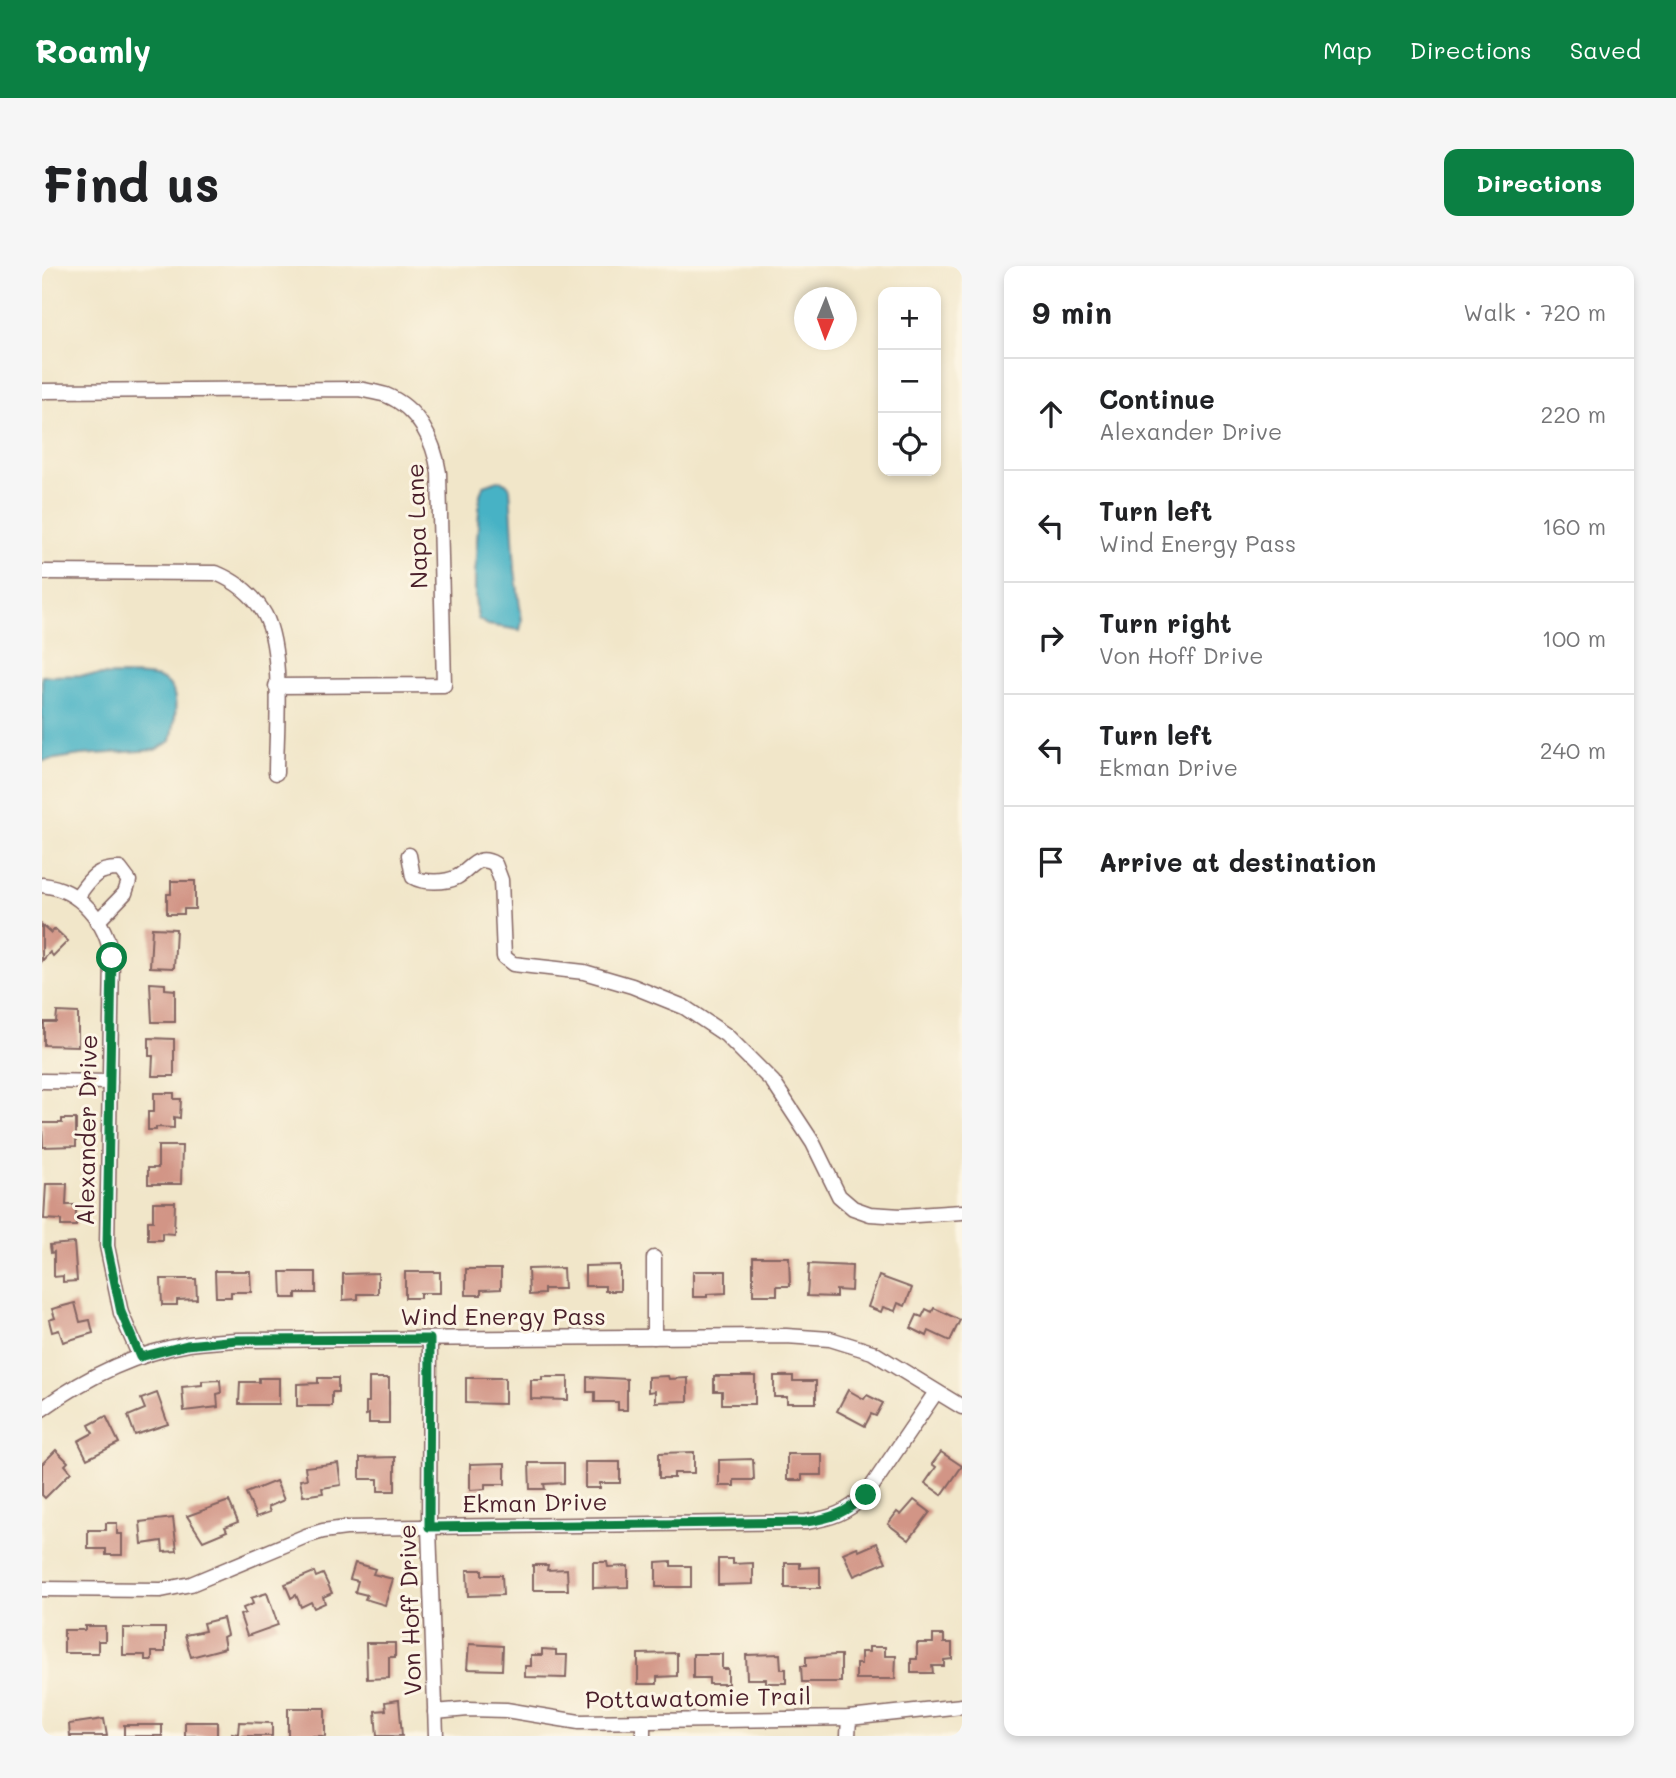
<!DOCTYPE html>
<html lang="en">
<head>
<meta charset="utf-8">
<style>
	:root { --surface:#fff; --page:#f6f6f6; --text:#202124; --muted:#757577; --line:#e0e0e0; --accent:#0b8043 }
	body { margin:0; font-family:Mali,sans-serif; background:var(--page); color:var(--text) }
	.controls { position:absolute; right:21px; top:21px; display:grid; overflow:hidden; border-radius:14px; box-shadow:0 4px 10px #0003 }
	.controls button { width:63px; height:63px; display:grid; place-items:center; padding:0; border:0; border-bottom:2px solid var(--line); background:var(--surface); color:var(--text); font:35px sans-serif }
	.compass { position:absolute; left:752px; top:21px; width:63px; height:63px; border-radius:50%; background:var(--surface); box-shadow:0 4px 10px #0003; rotate:181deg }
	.stop { position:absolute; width:21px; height:21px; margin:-16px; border:5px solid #0b8043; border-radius:50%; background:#fff }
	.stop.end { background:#0b8043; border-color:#fff; box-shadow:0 2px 7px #0008 }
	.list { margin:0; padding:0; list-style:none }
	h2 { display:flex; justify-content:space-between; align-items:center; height:91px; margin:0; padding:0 28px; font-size:30px }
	h2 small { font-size:23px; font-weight:400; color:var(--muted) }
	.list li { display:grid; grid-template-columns:46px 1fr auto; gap:21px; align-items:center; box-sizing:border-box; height:112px; padding:0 28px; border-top:2px solid var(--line) }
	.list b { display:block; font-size:26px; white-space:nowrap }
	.list p { margin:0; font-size:23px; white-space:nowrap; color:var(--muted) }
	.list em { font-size:23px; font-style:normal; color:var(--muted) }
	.icon { flex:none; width:38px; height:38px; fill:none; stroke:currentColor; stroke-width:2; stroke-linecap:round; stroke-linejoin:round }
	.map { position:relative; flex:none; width:920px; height:1470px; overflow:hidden; border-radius:14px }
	header { display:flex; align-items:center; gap:42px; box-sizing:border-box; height:98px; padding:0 35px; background:var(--accent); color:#fff }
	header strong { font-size:33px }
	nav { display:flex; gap:38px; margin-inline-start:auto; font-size:24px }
	.intro { display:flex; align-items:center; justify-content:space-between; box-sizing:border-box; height:168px; padding:0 42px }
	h1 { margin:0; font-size:49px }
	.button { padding:18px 32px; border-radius:14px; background:var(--accent); color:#fff; font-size:24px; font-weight:700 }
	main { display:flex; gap:42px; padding:0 42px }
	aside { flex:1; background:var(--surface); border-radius:14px; box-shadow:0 4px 10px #0003 }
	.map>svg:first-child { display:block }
</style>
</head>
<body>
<header>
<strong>Roamly</strong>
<nav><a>Map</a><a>Directions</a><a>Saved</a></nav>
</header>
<div class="intro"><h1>Find us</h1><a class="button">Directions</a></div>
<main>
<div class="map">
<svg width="920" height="1470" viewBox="0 0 920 1470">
	<rect width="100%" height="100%" fill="#fcf5e5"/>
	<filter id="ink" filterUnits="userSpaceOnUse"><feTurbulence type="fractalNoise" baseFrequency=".0143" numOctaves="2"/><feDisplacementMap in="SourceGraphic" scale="14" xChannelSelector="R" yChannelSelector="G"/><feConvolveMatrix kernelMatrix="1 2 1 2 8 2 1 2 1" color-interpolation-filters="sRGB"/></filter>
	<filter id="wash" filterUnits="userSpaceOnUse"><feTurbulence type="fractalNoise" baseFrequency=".00686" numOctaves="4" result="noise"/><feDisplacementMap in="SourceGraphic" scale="28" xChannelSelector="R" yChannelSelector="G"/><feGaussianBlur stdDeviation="1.57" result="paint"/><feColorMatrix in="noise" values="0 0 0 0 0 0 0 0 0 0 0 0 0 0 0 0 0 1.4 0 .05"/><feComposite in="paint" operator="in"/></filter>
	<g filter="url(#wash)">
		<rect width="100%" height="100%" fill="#f1e6c9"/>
		<!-- water -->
		<g fill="#47b2c5" stroke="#486878" stroke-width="2">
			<polygon points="456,214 464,217 468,222 473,304 480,355 478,364 446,359 436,353 433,332 433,306 438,228 442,219"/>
			<path d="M59,409C118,411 145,400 129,475L113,484L39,489L0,495V410Z"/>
		</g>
		<g id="blocks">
			<!-- building -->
			<g fill="#d29586">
				<polygon points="129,615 153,615 153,643 142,643 142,648 125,648 125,628 129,628"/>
				<polygon points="0,659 9,667 13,663 26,675 11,690 8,686 0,695"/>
				<polygon points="110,662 134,663 132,702 108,701"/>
				<polygon points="108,717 123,718 123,723 133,724 133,756 110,756"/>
				<polygon points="15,746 36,747 36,780 2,779 2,756 14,756"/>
				<polygon points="107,772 132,773 132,810 110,810 111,790 107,790"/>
				<polygon points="112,827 132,827 132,833 139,833 138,852 132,851 132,862 114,861 114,864 106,864 106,846 112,846"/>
				<polygon points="20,853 34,853 34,880 1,881 0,857 20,857"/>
				<polygon points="116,880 140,880 139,918 106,918 106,902 116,902"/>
				<polygon points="4,918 25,918 24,939 34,939 34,960 19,960 19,954 2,953"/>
				<polygon points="111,936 133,936 132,968 120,967 120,974 106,974 106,955 111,955"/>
				<polygon points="32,977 35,1015 21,1016 21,1010 12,1011 12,986 9,987 8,979"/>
				<polygon points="711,991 747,991 748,1020 735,1020 735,1029 711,1029"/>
				<polygon points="767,998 810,1000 809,1025 794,1024 794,1031 765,1030"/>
				<polygon points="578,999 578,1025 563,1025 563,1020 543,1020 543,1000"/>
				<polygon points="521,1002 522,1023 502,1023 502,1028 487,1029 486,1003"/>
				<polygon points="424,1003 459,1003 459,1023 439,1024 439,1029 424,1029"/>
				<polygon points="173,1005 208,1005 209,1026 189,1026 189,1031 174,1031"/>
				<polygon points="651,1005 684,1005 684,1027 665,1028 665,1031 651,1031"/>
				<polygon points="239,1006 274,1006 274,1027 254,1027 254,1032 240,1032"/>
				<polygon points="363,1006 398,1006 398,1027 378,1027 378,1032 363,1032"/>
				<polygon points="336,1007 336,1028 316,1028 316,1033 301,1034 301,1008"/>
				<polygon points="837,1010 870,1022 863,1040 856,1037 853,1045 841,1041 839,1046 826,1041"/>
				<polygon points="119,1013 154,1013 155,1033 135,1034 135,1039 120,1039"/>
				<polygon points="33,1037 38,1056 48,1054 51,1067 21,1076 17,1064 10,1066 7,1054 13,1052 10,1043"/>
				<polygon points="892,1042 918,1054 908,1075 887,1065 885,1070 869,1062 875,1049 880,1051 884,1043 890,1046"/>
				<polygon points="626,1110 627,1113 646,1112 646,1135 613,1136 613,1125 606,1126 606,1111"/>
				<polygon points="672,1110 713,1110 713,1138 680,1138 680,1125 672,1125"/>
				<polygon points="732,1110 751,1110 751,1115 774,1115 774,1137 745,1137 745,1131 732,1131"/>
				<polygon points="500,1111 526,1111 526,1134 489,1133 489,1114 500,1114"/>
				<polygon points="545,1111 585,1113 585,1144 576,1144 576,1136 553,1136 553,1126 545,1126"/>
				<polygon points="217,1112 237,1112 237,1138 197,1138 198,1116 217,1116"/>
				<polygon points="276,1112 296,1112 296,1126 290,1126 290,1140 255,1140 255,1118 276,1117"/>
				<polygon points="327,1112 347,1112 347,1157 327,1157 327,1148 324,1149 324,1136 327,1136"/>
				<polygon points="424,1112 463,1112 463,1138 424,1137"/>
				<polygon points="178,1114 179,1127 175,1128 176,1141 142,1145 140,1121 160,1119 160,1115"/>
				<polygon points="806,1124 822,1133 825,1129 841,1137 834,1150 829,1148 823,1160 795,1145"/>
				<polygon points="115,1127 126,1158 93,1169 86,1150 103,1143 99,1133"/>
				<polygon points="64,1150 77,1177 45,1193 36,1175 51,1167 47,1159"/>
				<polygon points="14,1184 26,1196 23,1199 29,1206 3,1232 0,1229 0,1198"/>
				<polygon points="652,1186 652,1207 632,1207 632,1212 617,1212 617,1187"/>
				<polygon points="899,1186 920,1200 900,1229 883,1217 894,1201 890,1198"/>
				<polygon points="745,1188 780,1188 780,1209 760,1209 760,1214 745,1214"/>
				<polygon points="353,1191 353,1225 336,1225 336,1213 318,1213 318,1192"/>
				<polygon points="711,1193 712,1214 692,1214 692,1220 677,1220 677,1194"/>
				<polygon points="543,1196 578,1196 578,1217 558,1217 558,1222 543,1222"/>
				<polygon points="296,1197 299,1219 280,1222 281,1227 261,1230 258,1214 265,1213 263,1201"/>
				<polygon points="463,1197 463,1218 443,1218 443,1223 428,1224 428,1198"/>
				<polygon points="487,1197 522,1197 522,1217 502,1218 503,1223 488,1223"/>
				<polygon points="234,1215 242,1234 226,1241 228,1246 214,1251 204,1227"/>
				<polygon points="872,1234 888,1246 867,1274 846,1258 855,1246 859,1249"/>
				<polygon points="187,1235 196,1256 183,1261 185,1265 161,1275 145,1250"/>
				<polygon points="131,1252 135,1285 121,1286 120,1275 100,1278 98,1256"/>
				<polygon points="64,1257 75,1257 75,1268 80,1268 80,1289 64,1289 64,1283 46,1283 46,1264 64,1264"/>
				<polygon points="835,1277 844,1296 812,1310 801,1287 815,1281 817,1285"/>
				<polygon points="676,1293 691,1293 691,1298 711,1297 711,1318 676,1319"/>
				<polygon points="629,1295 629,1300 649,1300 649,1321 614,1321 614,1296"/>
				<polygon points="551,1296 565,1296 566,1301 586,1300 586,1321 551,1322"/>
				<polygon points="313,1297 333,1303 331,1308 351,1313 343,1339 323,1333 325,1329 313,1326 316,1315 308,1313"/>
				<polygon points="743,1297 758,1297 758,1302 778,1301 778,1322 743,1322"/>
				<polygon points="491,1299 506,1299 505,1304 525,1303 526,1324 491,1324"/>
				<polygon points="425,1304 440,1304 440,1309 460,1309 461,1329 426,1330"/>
				<polygon points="272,1306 274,1311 281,1308 290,1327 281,1331 283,1337 272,1342 269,1336 259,1341 254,1329 249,1332 243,1318"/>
				<polygon points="225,1327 236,1359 205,1370 198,1349 203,1347 201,1342 211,1338 209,1332"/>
				<polygon points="181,1352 185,1369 181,1371 183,1382 149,1391 143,1369 163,1365 161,1357"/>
				<polygon points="43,1360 63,1360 63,1375 56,1375 56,1387 22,1387 22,1364 43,1364"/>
				<polygon points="81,1362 123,1362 123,1386 110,1386 110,1394 103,1394 103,1389 81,1389"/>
				<polygon points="891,1369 902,1369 902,1377 910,1377 910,1393 902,1394 902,1400 890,1400 891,1407 869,1407 869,1393 875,1393 875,1377 891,1377"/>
				<polygon points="324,1377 353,1377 353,1391 347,1391 347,1412 325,1413"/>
				<polygon points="427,1378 461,1380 460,1404 425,1403"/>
				<polygon points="827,1381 843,1381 843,1390 854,1390 853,1413 814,1413 814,1398 819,1398 819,1386 827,1386"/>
				<polygon points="500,1383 514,1384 514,1389 525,1389 524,1412 483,1411 483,1400 489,1400 489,1389 500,1389"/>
				<polygon points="635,1387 635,1410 615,1411 615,1418 596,1418 596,1388"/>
				<polygon points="651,1388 680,1388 680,1403 686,1403 686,1418 667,1418 667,1412 651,1412"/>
				<polygon points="738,1388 739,1403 744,1403 744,1417 724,1417 724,1413 705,1413 704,1389"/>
				<polygon points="794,1389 799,1389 799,1416 760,1416 759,1400 764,1400 764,1391"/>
				<polygon points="357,1434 360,1470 335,1470 333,1445 344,1444 343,1436"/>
				<rect x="246" y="1442" width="37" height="28"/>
				<polygon points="62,1453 65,1470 28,1470 27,1458"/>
				<rect x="143" y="1456" width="32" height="14"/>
				<polygon points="197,1456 230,1457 230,1470 190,1470 190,1467 196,1468"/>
				<rect x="82" y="1459" width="38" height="11"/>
			</g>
		</g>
	</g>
	<g filter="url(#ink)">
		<use href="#blocks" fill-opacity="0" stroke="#846562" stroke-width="2"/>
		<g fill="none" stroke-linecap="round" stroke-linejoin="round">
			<!-- minor casing -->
			<g stroke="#846562" stroke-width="17">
				<g id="minor">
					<path d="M0,125L317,123C325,125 335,126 344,129C376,142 392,174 397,207L402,419L234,420"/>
					<path d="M0,306L174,307C193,315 209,327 220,344C243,377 234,466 234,507"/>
					<path d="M367,589L371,611C381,617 404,617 415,611C430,603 434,587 453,598L459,614L462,691L471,698L542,706L590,720L642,741L684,769L731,816L771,877L797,930L811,942L828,948L859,950L920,946"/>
					<path d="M0,619C39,623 64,656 70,692L65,980L79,1047L98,1091"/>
					<path d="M35,631C48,613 54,602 78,603L87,615L83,627L55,656"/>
					<polyline points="0,815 68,816"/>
					<polyline points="612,992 612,1071"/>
					<polyline points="388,1073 387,1261 394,1470"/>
					<path d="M0,1143C43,1112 94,1087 147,1078C163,1076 179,1075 195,1074L744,1070L788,1073L830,1086L920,1141"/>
					<path d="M0,1323L119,1324L149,1318L264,1270L281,1265L304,1262L764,1256C790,1252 804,1247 824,1229L894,1126"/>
					<polyline points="393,1446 426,1443 464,1444 537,1456 807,1452 920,1440"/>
					<polyline points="601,1470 601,1455"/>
					<polyline points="806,1470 807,1452"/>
				</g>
			</g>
			<!-- minor -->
			<use href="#minor" stroke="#fff" stroke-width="14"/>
		</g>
	</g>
	<g fill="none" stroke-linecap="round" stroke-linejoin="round" filter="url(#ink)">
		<!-- route -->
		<path stroke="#0b8043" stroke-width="9" d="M70,692L65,980L79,1046L98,1091L145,1079L195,1074L388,1073L387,1261L764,1256C790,1252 804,1247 824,1229"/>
	</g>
	<g text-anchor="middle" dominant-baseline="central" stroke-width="6" stroke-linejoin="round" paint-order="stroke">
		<!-- street labels -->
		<g font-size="24" fill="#4a1f2b" stroke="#fcf5e5">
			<text transform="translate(374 260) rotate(-92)">Napa Lane</text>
			<text transform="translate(44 864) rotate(-89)">Alexander Drive</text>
			<text x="461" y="1049">Wind Energy Pass</text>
			<text transform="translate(493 1236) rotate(-1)">Ekman Drive</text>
			<text transform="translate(367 1344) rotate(-92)">Von Hoff Drive</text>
			<text transform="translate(656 1431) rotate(-1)">Pottawatomie Trail</text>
		</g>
	</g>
</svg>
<div class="controls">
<button>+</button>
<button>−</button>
<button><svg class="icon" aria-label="locate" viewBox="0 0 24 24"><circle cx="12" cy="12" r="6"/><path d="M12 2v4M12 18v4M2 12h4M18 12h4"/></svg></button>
</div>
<svg class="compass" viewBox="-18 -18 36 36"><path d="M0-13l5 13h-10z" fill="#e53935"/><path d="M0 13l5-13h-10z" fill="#757577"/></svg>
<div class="stop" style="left:70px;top:692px"></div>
<div class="stop end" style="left:824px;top:1229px"></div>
</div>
<aside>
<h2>9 min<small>Walk · 720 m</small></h2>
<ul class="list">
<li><svg class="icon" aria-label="ahead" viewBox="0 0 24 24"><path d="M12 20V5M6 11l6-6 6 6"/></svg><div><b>Continue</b><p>Alexander Drive</p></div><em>220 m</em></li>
<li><svg class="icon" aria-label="left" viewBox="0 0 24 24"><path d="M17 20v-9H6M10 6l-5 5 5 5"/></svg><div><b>Turn left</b><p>Wind Energy Pass</p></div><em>160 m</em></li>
<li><svg class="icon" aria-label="right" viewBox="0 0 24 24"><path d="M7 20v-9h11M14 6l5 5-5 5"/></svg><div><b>Turn right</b><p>Von Hoff Drive</p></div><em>100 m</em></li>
<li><svg class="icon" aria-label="left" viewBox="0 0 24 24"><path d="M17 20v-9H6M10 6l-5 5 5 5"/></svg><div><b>Turn left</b><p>Ekman Drive</p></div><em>240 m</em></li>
<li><svg class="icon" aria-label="arrive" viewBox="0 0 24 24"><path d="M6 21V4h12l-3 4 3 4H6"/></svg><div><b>Arrive at destination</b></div></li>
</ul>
</aside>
</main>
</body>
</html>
